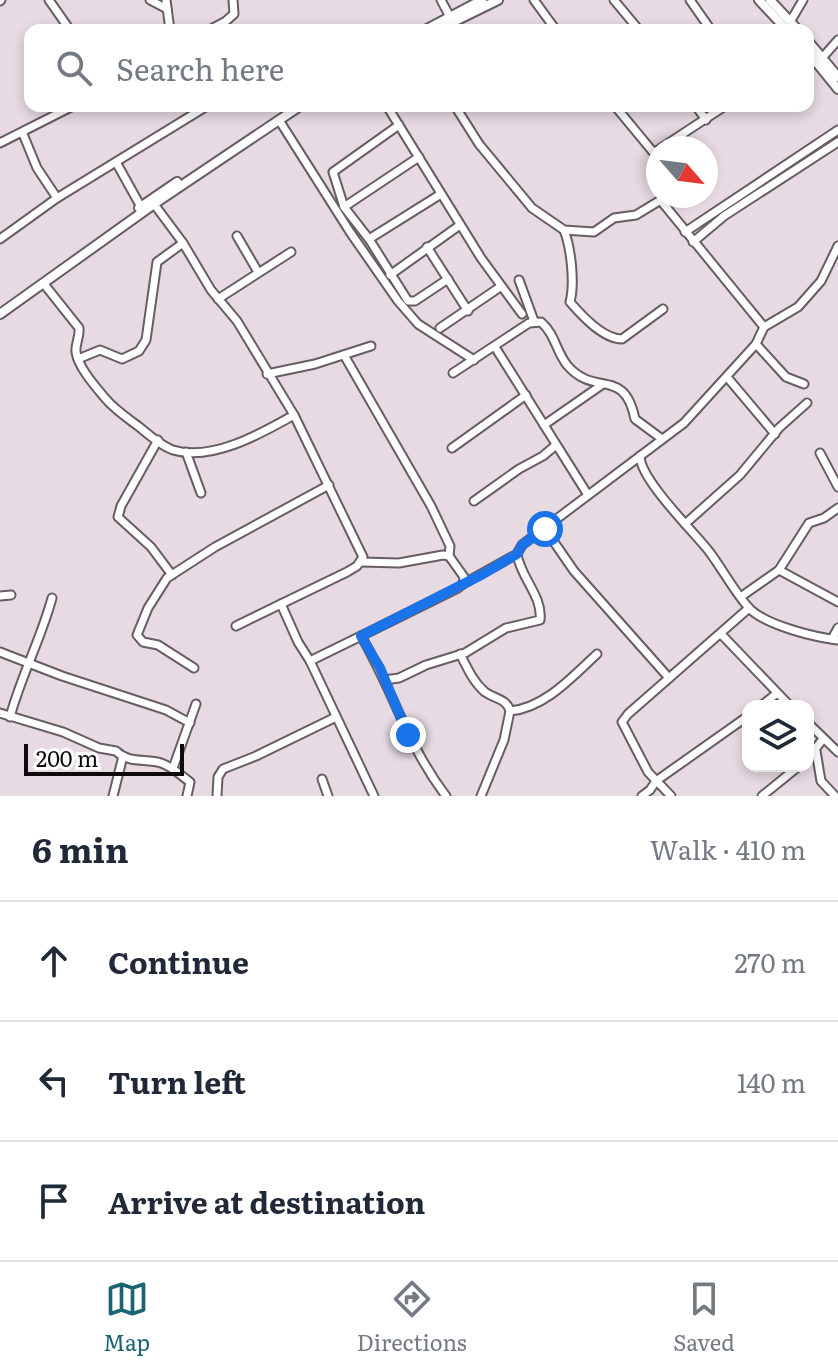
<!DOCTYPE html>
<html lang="en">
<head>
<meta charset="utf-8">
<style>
	:root { --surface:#fff; --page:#f2f2f3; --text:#1f2937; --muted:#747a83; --line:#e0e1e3; --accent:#1a6371 }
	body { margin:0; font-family:Literata,serif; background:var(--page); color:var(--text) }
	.controls { position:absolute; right:24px; bottom:24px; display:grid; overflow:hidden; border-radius:16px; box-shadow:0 4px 12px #0003 }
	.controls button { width:72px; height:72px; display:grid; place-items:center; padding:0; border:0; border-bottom:2px solid var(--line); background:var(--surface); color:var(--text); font:40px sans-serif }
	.compass { position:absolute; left:646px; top:136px; width:72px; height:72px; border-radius:50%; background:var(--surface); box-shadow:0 4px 12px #0003; rotate:118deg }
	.scale { position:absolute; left:24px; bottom:20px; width:160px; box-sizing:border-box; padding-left:8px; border:4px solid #0f0b0d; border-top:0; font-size:22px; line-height:28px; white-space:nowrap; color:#0f0b0d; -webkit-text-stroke:6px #fff; paint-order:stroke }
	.stop { position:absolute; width:24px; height:24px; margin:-18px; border:6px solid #1a73e8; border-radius:50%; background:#fff }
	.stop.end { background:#1a73e8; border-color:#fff; box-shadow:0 2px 8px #0008 }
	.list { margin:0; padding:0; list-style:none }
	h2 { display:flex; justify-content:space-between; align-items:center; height:104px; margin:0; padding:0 32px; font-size:34px }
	h2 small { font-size:26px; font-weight:400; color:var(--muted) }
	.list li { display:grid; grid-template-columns:52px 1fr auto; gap:24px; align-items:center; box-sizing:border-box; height:120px; padding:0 32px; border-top:2px solid var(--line) }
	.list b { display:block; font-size:30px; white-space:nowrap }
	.list em { font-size:26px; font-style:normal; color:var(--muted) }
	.icon { flex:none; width:44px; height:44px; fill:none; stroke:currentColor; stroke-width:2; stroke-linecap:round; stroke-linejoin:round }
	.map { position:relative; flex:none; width:838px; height:796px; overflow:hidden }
	.search { position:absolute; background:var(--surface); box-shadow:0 4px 12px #0003; left:24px; right:24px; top:24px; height:88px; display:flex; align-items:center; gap:20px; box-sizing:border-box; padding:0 28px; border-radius:16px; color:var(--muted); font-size:30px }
	.sheet { height:464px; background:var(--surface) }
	nav { display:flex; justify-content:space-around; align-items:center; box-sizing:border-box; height:112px; border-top:2px solid var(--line); background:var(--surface); font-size:22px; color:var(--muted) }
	nav a { display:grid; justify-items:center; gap:4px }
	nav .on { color:var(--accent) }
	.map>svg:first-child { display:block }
</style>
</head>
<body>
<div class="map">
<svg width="838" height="796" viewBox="0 0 838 796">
	<rect width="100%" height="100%" fill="#e7dae2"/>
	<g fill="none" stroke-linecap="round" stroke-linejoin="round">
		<!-- minor casing -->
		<g stroke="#675d63" stroke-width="11">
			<g id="minor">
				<polyline points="49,0 70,30"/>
				<polyline points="150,0 167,9"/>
				<polyline points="166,0 170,30"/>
				<polyline points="441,0 450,17"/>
				<polyline points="534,0 556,30"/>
				<polyline points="614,0 639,30"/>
				<polyline points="690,0 711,30"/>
				<polyline points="0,1 1,0"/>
				<polyline points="790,22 803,0"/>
				<polyline points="209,30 226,21 234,14 233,0"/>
				<polyline points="822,58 838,40"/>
				<polyline points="387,106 481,258 522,314"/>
				<polyline points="455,106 479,144 532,208 564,230 594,232 614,218 636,215 659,201 662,202 764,327 756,344 684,423 522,545 517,554 463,584"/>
				<polyline points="615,106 653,152 658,150"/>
				<polyline points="696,106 706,120"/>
				<polyline points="279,120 350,232 398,301 418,324 474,360"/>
				<polyline points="399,125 333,172 344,207 369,239 441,194"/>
				<polyline points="23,134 37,168 57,198"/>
				<polyline points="0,143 73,106"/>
				<polyline points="661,148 725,106"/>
				<polyline points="116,162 141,207"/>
				<path d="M154,204L183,243L211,290L237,321L294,415L363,557L357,566L347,572L281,604L298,642L310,661L361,636C393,690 407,745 446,796"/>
				<polyline points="344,207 419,157"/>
				<path d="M564,230C571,248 575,283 570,302C582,316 603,339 622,339L663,309"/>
				<polyline points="685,232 838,130"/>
				<polyline points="237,236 258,272"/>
				<polyline points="0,239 57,198 207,106"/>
				<polyline points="369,239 408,301 415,301 448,279"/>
				<polyline points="693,242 724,216 838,142"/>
				<polyline points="427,247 468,311"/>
				<polyline points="390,275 460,225"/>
				<polyline points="519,280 534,321"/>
				<path d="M44,284L79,328C80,337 75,344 76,352C78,367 95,386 105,398C114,409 126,417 138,426C148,434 161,446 173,450C212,462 262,433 294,415"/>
				<polyline points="218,299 291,252"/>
				<polyline points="764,327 798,307 821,281 838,246"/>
				<polyline points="440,328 500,287"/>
				<polyline points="756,344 786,377 804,384"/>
				<polyline points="495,347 588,495"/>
				<polyline points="344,355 431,506 450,546 449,556 464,577 463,584 458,588 361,636"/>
				<polyline points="78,359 100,350 122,359 139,351 146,340 157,262 183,243"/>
				<path d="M453,373L529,323L541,322C555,334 556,351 567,365C595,398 624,366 635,419L662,439"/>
				<polyline points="267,374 315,364 371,346"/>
				<polyline points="727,377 775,434"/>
				<polyline points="544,425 603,384"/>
				<polyline points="158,440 121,506 118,517 151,547 172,575"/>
				<polyline points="452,448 526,395"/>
				<polyline points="186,452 201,493"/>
				<polyline points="820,453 838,487"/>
				<path d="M640,456C640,479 692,530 708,550C720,565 738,598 751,610C769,626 814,637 838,640"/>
				<polyline points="474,501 519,469 543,456 556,445"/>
				<polyline points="685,524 740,475 779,428 807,403"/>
				<polyline points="545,529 574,571 669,678"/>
				<polyline points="361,562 399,563 443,555 449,556"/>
				<polyline points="779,570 838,602"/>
				<polyline points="0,596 11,595"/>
				<polyline points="742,596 779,570 809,523 824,518 838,508"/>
				<polyline points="236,626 281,604"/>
				<polyline points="721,634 790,706"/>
				<polyline points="832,639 838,628"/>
				<polyline points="0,652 62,676 166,710 190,723"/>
				<path d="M460,654C467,667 473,682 485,692C495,699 507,699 510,711L504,740L481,796"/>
				<polyline points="310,661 374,796"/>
				<polyline points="194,668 158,645 143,642 137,635 148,608 167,578 215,547 329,485"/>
				<path d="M384,680L399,678L426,665L465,653L506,628L540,620C543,596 520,577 517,554"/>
				<polyline points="761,706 776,694"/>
				<path d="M510,711C545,708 573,676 597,654"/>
				<path d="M0,713L63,732L99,748L116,751C129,764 146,758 161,763C173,767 180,775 190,782L187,796"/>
				<path d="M10,717C21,676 41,639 52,598"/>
				<polyline points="808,723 838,752"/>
				<polyline points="816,751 821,781 835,796"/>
				<polyline points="808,758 823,739"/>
				<polyline points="173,768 196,704"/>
				<polyline points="322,779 328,796"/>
				<polyline points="113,796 123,756"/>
				<polyline points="217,796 218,777 223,769 256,756 336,717"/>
				<polyline points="642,796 650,790 656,781 748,716"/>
				<polyline points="671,796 648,772 622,722 628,714 749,608"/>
				<polyline points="762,796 799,766"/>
			</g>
		</g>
		<!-- major casing -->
		<g stroke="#675d63" stroke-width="12">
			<g id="major">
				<polyline points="759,0 787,30"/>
				<polyline points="770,0 798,30"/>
				<polyline points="425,30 482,0"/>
				<polyline points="437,30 498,0"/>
				<polyline points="808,41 838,77"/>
				<polyline points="808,52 838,89"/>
				<polyline points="139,208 177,182"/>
				<polyline points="0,314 154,204 300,106"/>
			</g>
		</g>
		<!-- minor -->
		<use href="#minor" stroke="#fff" stroke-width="7"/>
		<!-- major -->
		<use href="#major" stroke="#fff" stroke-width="8"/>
	</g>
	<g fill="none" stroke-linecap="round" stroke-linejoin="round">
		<!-- route -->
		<polyline stroke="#1a73e8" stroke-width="10" points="408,735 380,668 361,636 483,574 517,554 522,545 545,529"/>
	</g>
</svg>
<div class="controls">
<button><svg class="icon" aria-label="layers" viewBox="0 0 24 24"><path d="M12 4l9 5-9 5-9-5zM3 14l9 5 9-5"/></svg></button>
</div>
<svg class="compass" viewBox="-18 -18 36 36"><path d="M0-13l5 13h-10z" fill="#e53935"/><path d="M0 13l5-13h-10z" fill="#747a83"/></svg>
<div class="scale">200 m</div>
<div class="stop" style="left:545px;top:529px"></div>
<div class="stop end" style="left:408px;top:735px"></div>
<div class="search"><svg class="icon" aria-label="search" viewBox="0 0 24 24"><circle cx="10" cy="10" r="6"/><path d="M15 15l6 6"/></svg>Search here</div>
</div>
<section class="sheet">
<h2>6 min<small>Walk · 410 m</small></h2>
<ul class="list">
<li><svg class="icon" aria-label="ahead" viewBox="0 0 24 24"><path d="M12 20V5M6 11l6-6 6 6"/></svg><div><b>Continue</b></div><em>270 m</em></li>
<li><svg class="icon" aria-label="left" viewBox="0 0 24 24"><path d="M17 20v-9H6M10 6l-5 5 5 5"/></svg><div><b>Turn left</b></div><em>140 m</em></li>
<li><svg class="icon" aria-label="arrive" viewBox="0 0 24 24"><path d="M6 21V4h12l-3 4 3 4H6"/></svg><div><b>Arrive at destination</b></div></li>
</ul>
</section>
<nav>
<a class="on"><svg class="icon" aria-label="map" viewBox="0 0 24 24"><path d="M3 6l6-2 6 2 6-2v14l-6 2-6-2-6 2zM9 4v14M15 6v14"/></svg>Map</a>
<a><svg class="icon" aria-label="directions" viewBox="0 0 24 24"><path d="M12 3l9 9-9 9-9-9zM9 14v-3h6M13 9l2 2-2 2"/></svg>Directions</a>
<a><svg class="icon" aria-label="saved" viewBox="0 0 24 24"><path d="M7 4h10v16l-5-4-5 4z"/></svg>Saved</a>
</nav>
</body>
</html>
